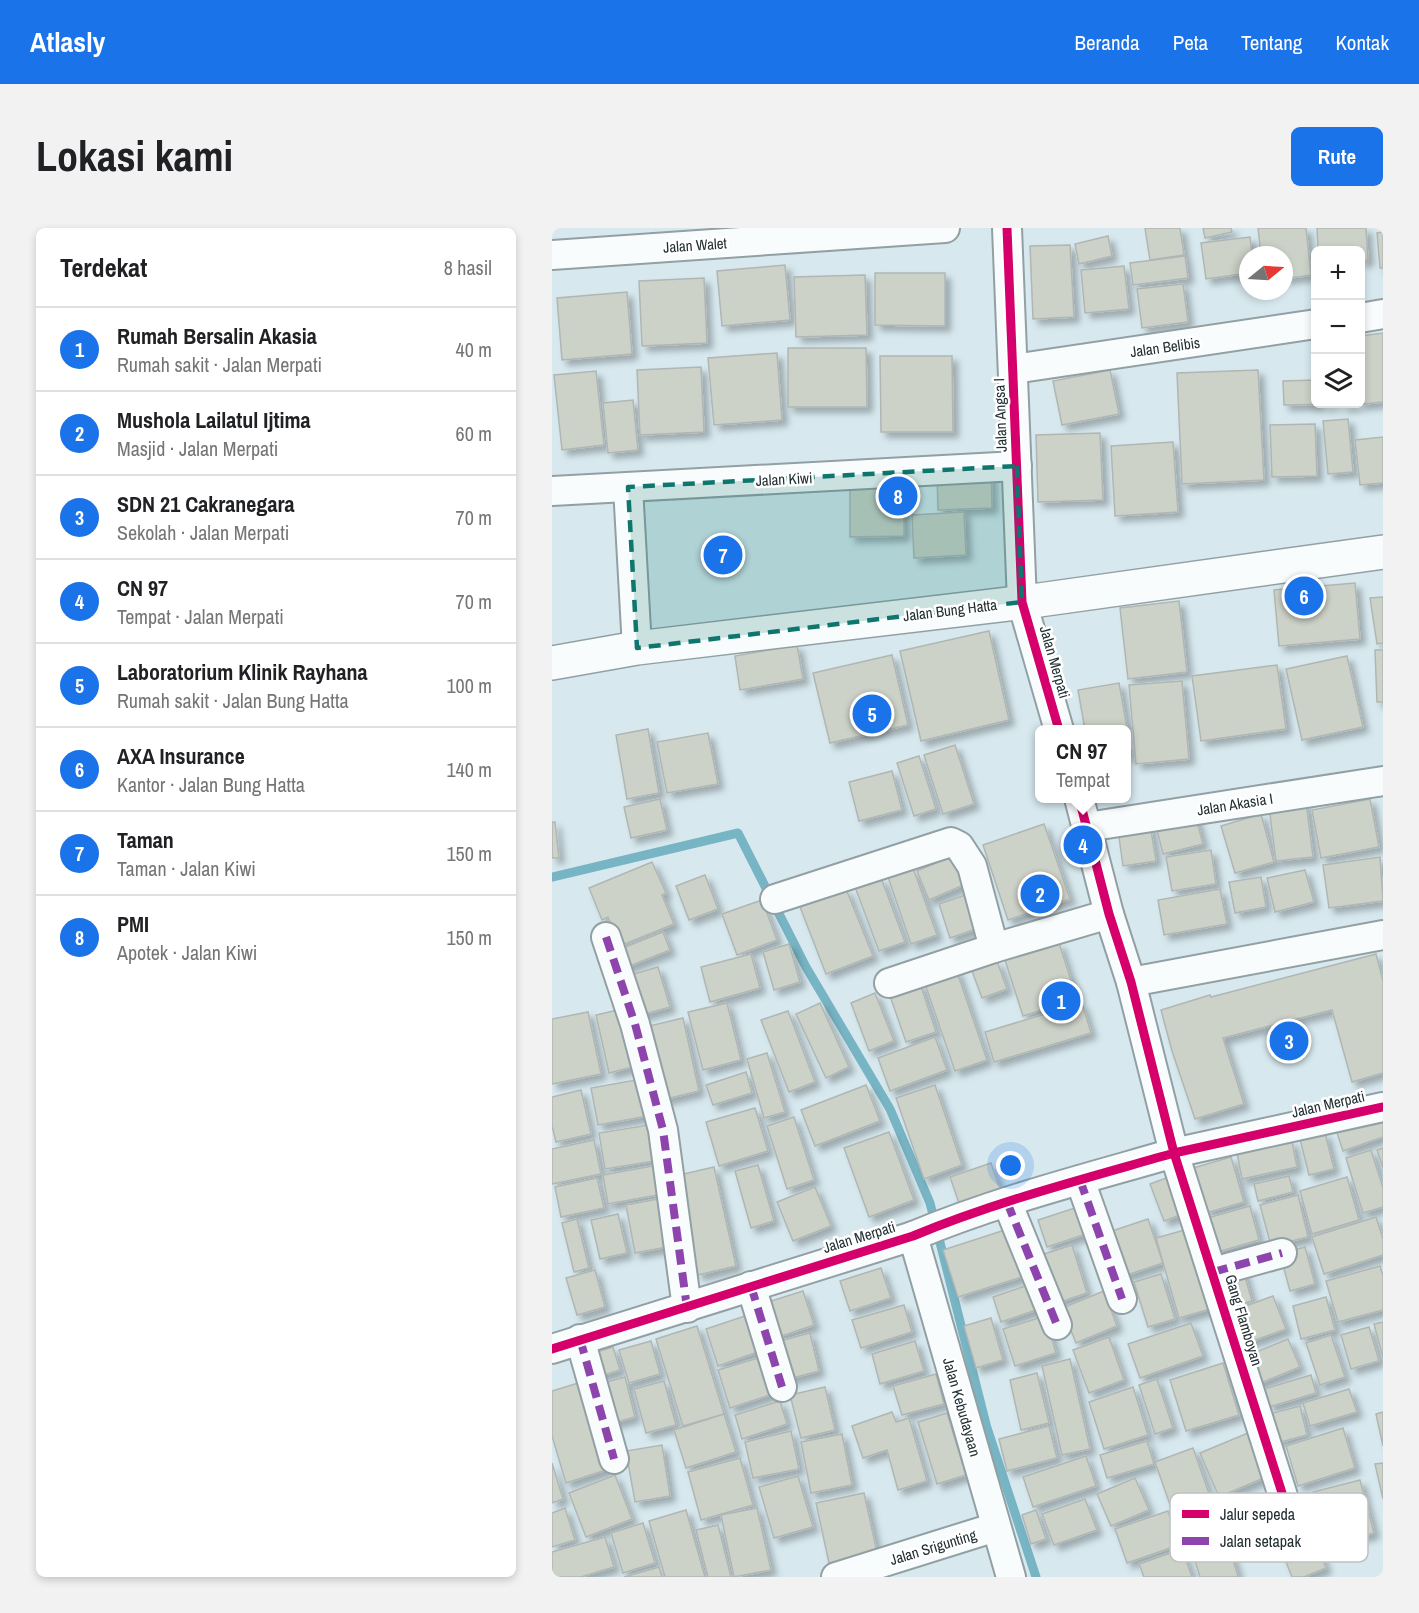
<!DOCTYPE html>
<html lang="id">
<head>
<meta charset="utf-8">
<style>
	:root { --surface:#fff; --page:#f2f2f2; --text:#202124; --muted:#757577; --line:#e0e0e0; --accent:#1a73e8 }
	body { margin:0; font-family:"Archivo Narrow",sans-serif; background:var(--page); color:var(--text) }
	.controls { position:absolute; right:18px; top:18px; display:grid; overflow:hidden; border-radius:9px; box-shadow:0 3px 9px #0003 }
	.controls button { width:54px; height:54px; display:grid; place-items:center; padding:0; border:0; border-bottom:2px solid var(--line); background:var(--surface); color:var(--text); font:30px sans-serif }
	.compass { position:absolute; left:687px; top:18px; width:54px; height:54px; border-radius:50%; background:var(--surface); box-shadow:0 3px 9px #0003; rotate:72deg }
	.you { position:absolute; left:459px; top:938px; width:21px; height:21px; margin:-15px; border:4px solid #fff; border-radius:50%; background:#1a73e8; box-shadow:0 0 0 9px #1a73e833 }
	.badge { display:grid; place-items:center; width:39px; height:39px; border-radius:50%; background:var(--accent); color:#fff; font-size:20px; font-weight:700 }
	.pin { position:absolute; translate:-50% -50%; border:3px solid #fff; box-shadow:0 2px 6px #0006 }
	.popup { position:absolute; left:483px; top:497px; width:96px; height:78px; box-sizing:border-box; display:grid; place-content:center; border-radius:9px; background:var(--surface); filter:drop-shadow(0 2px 4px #0005); font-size:20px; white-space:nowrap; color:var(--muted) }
	.popup b { font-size:22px; color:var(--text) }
	.popup::after { content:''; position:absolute; left:50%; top:100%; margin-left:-12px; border:12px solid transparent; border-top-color:var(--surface) }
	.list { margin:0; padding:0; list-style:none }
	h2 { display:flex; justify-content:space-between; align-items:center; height:78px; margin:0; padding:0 24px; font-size:26px }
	h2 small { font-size:20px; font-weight:400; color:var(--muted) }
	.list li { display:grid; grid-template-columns:39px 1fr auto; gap:18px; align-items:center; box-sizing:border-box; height:84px; padding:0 24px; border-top:2px solid var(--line) }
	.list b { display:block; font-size:22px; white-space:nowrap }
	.list p { margin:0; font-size:20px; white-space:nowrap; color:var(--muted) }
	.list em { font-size:20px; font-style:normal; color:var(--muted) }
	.icon { flex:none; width:33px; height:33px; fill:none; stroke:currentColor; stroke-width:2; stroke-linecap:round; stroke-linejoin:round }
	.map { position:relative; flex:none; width:831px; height:1349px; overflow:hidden; border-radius:9px }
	header { display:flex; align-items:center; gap:36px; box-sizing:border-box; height:84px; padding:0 30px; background:var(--accent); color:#fff }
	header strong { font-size:28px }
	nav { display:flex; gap:33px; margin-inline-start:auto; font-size:21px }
	.intro { display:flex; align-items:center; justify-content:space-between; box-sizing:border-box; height:144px; padding:0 36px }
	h1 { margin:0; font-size:42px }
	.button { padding:15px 27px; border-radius:9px; background:var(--accent); color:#fff; font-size:21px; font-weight:700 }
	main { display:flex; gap:36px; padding:0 36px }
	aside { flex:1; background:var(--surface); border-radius:9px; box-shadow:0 3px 9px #0003 }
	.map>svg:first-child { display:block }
</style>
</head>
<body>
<header>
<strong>Atlasly</strong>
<nav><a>Beranda</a><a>Peta</a><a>Tentang</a><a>Kontak</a></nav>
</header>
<div class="intro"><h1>Lokasi kami</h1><a class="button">Rute</a></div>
<main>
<aside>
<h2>Terdekat<small>8 hasil</small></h2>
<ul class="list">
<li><span class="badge">1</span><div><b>Rumah Bersalin Akasia</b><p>Rumah sakit · Jalan Merpati</p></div><em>40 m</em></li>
<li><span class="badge">2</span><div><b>Mushola Lailatul Ijtima</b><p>Masjid · Jalan Merpati</p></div><em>60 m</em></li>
<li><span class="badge">3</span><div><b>SDN 21 Cakranegara</b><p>Sekolah · Jalan Merpati</p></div><em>70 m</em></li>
<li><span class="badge">4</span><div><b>CN 97</b><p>Tempat · Jalan Merpati</p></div><em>70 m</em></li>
<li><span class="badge">5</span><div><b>Laboratorium Klinik Rayhana</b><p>Rumah sakit · Jalan Bung Hatta</p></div><em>100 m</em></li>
<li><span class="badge">6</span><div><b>AXA Insurance</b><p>Kantor · Jalan Bung Hatta</p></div><em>140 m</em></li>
<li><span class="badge">7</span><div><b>Taman</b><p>Taman · Jalan Kiwi</p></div><em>150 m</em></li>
<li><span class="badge">8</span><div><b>PMI</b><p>Apotek · Jalan Kiwi</p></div><em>150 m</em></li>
</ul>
</aside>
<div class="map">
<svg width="831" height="1349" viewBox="0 0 831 1349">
	<defs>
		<filter id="shadow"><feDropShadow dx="5.5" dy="5.5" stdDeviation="3" flood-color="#0004"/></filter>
	</defs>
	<rect width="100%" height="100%" fill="#d7e9ef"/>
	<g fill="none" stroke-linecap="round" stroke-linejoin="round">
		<!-- stream -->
		<polyline stroke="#77b4c4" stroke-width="9" points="0,649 186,605 254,739 338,881 378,975 435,1200 484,1349"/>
	</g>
	<!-- building -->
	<g fill="#cdd2c8" stroke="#b0b6b4" stroke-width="1.5" filter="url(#shadow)">
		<polygon points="593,0 628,0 632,27 598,32"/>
		<polygon points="651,0 679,0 680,4 653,10"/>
		<polygon points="706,0 754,0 759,47 732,51 732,27 709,27"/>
		<polygon points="765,0 814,0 816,33 808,33 808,22 766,22"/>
		<polygon points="831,4 831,40 828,40 825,5"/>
		<polygon points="556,8 560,28 527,36 523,16"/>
		<polygon points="698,9 700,27 696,27 696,45 654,51 649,15"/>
		<polygon points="518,17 522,89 481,91 478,18"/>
		<polygon points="633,28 636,50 581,57 578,35"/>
		<polygon points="233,37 238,92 170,98 165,43"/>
		<polygon points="572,38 577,81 533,85 529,42"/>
		<polygon points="323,45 393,45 393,98 323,97"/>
		<polygon points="313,47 315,107 244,109 242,49"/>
		<polygon points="152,50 155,115 90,118 87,53"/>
		<polygon points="631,56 636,94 590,100 585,61"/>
		<polygon points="75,64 80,126 10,132 5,70"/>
		<polygon points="831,105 831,174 792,178 792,176 808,176 808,108"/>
		<polygon points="236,120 314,120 315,179 236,179"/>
		<polygon points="225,125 230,192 162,197 156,130"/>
		<polygon points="328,128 400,128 401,204 329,204"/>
		<polygon points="149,139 152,204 88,207 85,142"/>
		<polygon points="558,142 567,186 510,197 501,153"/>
		<polygon points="706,142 712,252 630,256 625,145"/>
		<polygon points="44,143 52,217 10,222 2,147"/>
		<polygon points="764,152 764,176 781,176 732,177 731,153"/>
		<polygon points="81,172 86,222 56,225 51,175"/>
		<polygon points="796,191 801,244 776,246 771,193"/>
		<polygon points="763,196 765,248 720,249 718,197"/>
		<polygon points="548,205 551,272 486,274 484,207"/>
		<polygon points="831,209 831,255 808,257 803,212"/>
		<polygon points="621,214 626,284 563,288 559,218"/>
		<polygon points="439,244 440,280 386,282 385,246"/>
		<polygon points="352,253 352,308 298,309 298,254"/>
		<polygon points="412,284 414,327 362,330 360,287"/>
		<polygon points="803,355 808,411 727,418 722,362"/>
		<polygon points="831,369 831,415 825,416 818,370"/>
		<polygon points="627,373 635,444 576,451 568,380"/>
		<polygon points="437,403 457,492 369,513 348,423"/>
		<polygon points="245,417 251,451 188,462 183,428"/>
		<polygon points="823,422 831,422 831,474 825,474"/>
		<polygon points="340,427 356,497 278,515 261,445"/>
		<polygon points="795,428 811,499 750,512 734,441"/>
		<polygon points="725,437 734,501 649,513 640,448"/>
		<polygon points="630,453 637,531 584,536 577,457"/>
		<polygon points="567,455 580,528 574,529 574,502 533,502 526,462"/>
		<polygon points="96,501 107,565 75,571 64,507"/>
		<polygon points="156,505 166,556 115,565 105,514"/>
		<polygon points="403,517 422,576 391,586 372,527"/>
		<polygon points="367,528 384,581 362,588 345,535"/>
		<polygon points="340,543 350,582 307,593 297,554"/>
		<polygon points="108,571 115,602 79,610 72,579"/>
		<polygon points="818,571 827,619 769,630 760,582"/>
		<polygon points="754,574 761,629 724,633 717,579"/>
		<polygon points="642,583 651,616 611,626 603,594"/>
		<polygon points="709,586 722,634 683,645 669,598"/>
		<polygon points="0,594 3,594 7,630 0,630"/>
		<polygon points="492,596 518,671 456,692 431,617"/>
		<polygon points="598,597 604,633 571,638 566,602"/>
		<polygon points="659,622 664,656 620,663 614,629"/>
		<polygon points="409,624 421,653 377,672 365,643"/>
		<polygon points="828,629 831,673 777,680 771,637"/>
		<polygon points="100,634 114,665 110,667 122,696 68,718 56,689 50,692 37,660"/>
		<polygon points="361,640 385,707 359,716 336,649"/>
		<polygon points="753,642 762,674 723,684 715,650"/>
		<polygon points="153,647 166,681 137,692 124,658"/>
		<polygon points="709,649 714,679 683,685 677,654"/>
		<polygon points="329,650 353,714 327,723 303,659"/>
		<polygon points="294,661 321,728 274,746 248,679"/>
		<polygon points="668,661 675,696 612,707 606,672"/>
		<polygon points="422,664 433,698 398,710 387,676"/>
		<polygon points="210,672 225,712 185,727 170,686"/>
		<polygon points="111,704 118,722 70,741 63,723"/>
		<polygon points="507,715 525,771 471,788 453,732"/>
		<polygon points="237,716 248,754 222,762 211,724"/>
		<polygon points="199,726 208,760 158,774 149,739"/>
		<polygon points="824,726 831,753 831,845 800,854 780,782 671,810 692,876 643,891 620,823 609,782 658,767 659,769"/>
		<polygon points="445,733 455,761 430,770 420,743"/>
		<polygon points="106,739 118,779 83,789 71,749"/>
		<polygon points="404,741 435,832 403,843 372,753"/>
		<polygon points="368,755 384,804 354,814 337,765"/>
		<polygon points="323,765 342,813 317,823 299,775"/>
		<polygon points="175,775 189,832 151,842 136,784"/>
		<polygon points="268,775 297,839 274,850 244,786"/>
		<polygon points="530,775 539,805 442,834 433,804"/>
		<polygon points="70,781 84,838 57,845 44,787"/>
		<polygon points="236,783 263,854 237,864 209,792"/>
		<polygon points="36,784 49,846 0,856 0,791"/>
		<polygon points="131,790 147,863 106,873 89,800"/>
		<polygon points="383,809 395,842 338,863 326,830"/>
		<polygon points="215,825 233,884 212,890 195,831"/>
		<polygon points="194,844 200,865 161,877 154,857"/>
		<polygon points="89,851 96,888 46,897 39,860"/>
		<polygon points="314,857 328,893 263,918 249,882"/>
		<polygon points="383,857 410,937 372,951 344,870"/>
		<polygon points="29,862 39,906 4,914 0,898 0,869"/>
		<polygon points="203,880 216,923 167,938 154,894"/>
		<polygon points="831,886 831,909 791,923 784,902"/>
		<polygon points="242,889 262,952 235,961 215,898"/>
		<polygon points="103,896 109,932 53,941 47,905"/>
		<polygon points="337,904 362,972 317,989 292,920"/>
		<polygon points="773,905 782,941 757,947 748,911"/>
		<polygon points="42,912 49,946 0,956 0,921"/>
		<polygon points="740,913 745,939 690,951 685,925"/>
		<polygon points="831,920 831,940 825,922"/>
		<polygon points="819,922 831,960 831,979 811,985 794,930"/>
		<polygon points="679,929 692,974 654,985 641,940"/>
		<polygon points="439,935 449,964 408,978 398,949"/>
		<polygon points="106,937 111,966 56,976 51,947"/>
		<polygon points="206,937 222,993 199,1000 183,943"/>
		<polygon points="162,939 184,1038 146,1047 123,948"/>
		<polygon points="737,948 741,964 706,973 702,956"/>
		<polygon points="617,949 631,986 612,993 598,956"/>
		<polygon points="795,949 807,992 760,1006 748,963"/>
		<polygon points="45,950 52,980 9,989 3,959"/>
		<polygon points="263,959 279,998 241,1013 225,974"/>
		<polygon points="746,967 756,1009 719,1018 708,977"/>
		<polygon points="111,970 120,1018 83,1025 74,977"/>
		<polygon points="532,977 540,1004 495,1019 486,992"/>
		<polygon points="698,978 707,1012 662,1025 652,991"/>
		<polygon points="66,986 75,1025 48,1031 39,992"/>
		<polygon points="824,989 831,1011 831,1027 772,1046 760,1009"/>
		<polygon points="25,991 37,1040 22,1044 10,995"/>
		<polygon points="596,991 611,1035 569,1049 554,1005"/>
		<polygon points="643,999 665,1079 627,1090 604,1010"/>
		<polygon points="456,1001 470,1049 406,1069 391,1022"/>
		<polygon points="520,1017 535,1065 505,1075 489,1027"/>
		<polygon points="753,1019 763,1056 738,1063 728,1026"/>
		<polygon points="828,1038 831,1048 831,1082 786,1094 774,1053"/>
		<polygon points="329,1040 339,1070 298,1083 288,1053"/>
		<polygon points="43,1042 53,1079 25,1087 14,1050"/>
		<polygon points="691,1042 700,1073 678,1079 669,1048"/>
		<polygon points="609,1046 623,1091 596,1099 582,1054"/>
		<polygon points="482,1055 490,1080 449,1094 441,1069"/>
		<polygon points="251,1063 262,1097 224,1110 213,1075"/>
		<polygon points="552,1063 565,1098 524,1115 510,1080"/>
		<polygon points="721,1068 734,1101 692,1116 680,1083"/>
		<polygon points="774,1069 783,1102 749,1111 741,1078"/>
		<polygon points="352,1077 360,1104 309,1120 300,1092"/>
		<polygon points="202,1085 214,1121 166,1138 154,1101"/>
		<polygon points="493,1088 504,1125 463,1138 451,1101"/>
		<polygon points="439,1090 451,1132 424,1140 412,1098"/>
		<polygon points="831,1094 831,1130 822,1096"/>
		<polygon points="639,1095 651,1128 588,1150 576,1116"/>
		<polygon points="145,1098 172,1186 131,1198 104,1111"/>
		<polygon points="817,1099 827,1133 799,1141 789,1107"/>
		<polygon points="258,1105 267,1143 233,1152 224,1114"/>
		<polygon points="779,1107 793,1149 768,1157 754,1115"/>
		<polygon points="557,1109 572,1152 537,1165 521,1122"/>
		<polygon points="736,1111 748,1139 704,1157 692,1129"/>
		<polygon points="99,1113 108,1146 77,1155 67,1122"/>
		<polygon points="363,1113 372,1143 328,1156 320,1126"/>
		<polygon points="61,1119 68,1142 43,1150 35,1127"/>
		<polygon points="216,1127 227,1164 178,1180 166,1142"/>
		<polygon points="518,1131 538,1221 510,1227 490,1138"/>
		<polygon points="671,1135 687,1187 634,1203 618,1152"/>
		<polygon points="485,1145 497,1195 469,1202 458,1152"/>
		<polygon points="384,1146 392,1176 350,1187 341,1158"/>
		<polygon points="759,1147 764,1165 717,1179 712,1161"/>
		<polygon points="73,1149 83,1189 54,1197 43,1157"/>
		<polygon points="605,1151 621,1200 603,1206 587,1157"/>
		<polygon points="33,1153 60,1240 14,1255 0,1208 0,1163"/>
		<polygon points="112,1153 124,1197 94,1205 82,1161"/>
		<polygon points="273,1159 283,1202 249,1210 238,1167"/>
		<polygon points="581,1159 596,1207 552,1221 537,1174"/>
		<polygon points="797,1161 805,1184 758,1198 751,1175"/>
		<polygon points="228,1173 235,1196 190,1211 183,1187"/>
		<polygon points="748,1178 755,1207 725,1215 717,1186"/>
		<polygon points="340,1184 344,1194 357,1190 375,1253 346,1262 335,1222 311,1230 300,1198"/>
		<polygon points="831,1184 831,1218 824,1186"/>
		<polygon points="395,1185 414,1247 385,1256 366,1194"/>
		<polygon points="172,1186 184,1224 134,1240 122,1202"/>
		<polygon points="497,1198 505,1230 455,1243 447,1211"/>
		<polygon points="791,1200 803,1240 746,1258 734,1218"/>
		<polygon points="239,1203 247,1241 201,1250 193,1214"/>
		<polygon points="696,1205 714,1249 667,1269 648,1225"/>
		<polygon points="290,1206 300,1257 259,1265 249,1214"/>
		<polygon points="595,1213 602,1236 555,1250 548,1227"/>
		<polygon points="110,1217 118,1268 83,1274 74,1223"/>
		<polygon points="641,1220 660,1274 622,1288 603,1234"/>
		<polygon points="534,1228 544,1258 481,1279 471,1249"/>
		<polygon points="188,1230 201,1277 149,1292 136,1244"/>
		<polygon points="0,1235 11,1271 0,1275"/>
		<polygon points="831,1235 831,1271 823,1236"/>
		<polygon points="63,1247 80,1291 34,1309 17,1265"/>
		<polygon points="246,1248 261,1299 222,1310 207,1259"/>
		<polygon points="583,1250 597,1282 559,1298 545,1266"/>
		<polygon points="808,1252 822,1305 775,1318 761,1264"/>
		<polygon points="312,1265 325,1324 277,1335 264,1275"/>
		<polygon points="533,1271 545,1302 502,1317 490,1286"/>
		<polygon points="13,1280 23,1312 0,1319 0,1285"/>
		<polygon points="205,1280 219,1342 182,1349 169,1287"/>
		<polygon points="665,1280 686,1348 683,1349 648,1349 630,1290"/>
		<polygon points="134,1282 153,1349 113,1349 97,1293"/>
		<polygon points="484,1282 494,1311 479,1316 470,1287"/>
		<polygon points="616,1283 627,1317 575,1335 563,1301"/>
		<polygon points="755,1293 774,1340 752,1349 740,1349 723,1306"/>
		<polygon points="91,1295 103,1335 71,1345 59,1305"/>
		<polygon points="166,1297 179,1349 156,1349 144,1302"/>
		<polygon points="53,1309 62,1339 29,1349 0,1349 0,1324"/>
		<polygon points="630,1321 640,1349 592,1349 587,1336"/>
		<polygon points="107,1339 110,1349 72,1349"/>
	</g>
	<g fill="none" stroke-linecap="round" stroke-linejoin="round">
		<!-- street casing -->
		<g stroke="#92a0a4" stroke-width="32">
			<g id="street">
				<polyline points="455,0 470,374 507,502"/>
				<polyline points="0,27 393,0"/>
				<polyline points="808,90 831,86"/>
				<polyline points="462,141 764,96"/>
				<polyline points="76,259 85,420"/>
				<polyline points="0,263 465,238"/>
				<polyline points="535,599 831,553"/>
				<polyline points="223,671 399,614 407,618 420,638 442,720"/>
				<polyline points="54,709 83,796 111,902 135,1080"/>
				<polyline points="579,754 831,707"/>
				<polyline points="337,755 442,720 557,686"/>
				<polyline points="528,952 570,1071"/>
				<polyline points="455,974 505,1097"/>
				<polyline points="361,1008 459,1349"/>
				<polyline points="661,1044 730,1025"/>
				<polyline points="199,1058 230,1159"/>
				<polyline points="28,1111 62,1231"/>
				<path d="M0,1121L361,1008C445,973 535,950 622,925L579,754L557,686L527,570"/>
				<polyline points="731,1268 622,925 831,879"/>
				<polyline points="284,1349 444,1299"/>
			</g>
		</g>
		<!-- secondary casing -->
		<g stroke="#92a0a4" stroke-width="36">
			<polyline id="secondary" points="0,435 85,420 473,374 831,324"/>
		</g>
		<!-- street -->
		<use href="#street" stroke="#f9fcfd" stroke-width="28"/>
		<!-- secondary -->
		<use href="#secondary" stroke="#f9fcfd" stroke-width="33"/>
		<!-- quiet -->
		<g stroke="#8e44ad" stroke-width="8" stroke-dasharray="15 8" stroke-linecap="butt">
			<polyline points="54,709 83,796 111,902 135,1080"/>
			<polyline points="528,952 570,1071"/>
			<polyline points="455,974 505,1097"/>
			<polyline points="661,1044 730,1025"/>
			<polyline points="199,1058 230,1159"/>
			<polyline points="28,1111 62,1231"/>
		</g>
		<!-- cycleway casing -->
		<g stroke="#fff" stroke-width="13">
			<g id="cycleway">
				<polyline points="455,0 470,374 507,502"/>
				<path d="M0,1121L361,1008C445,973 535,950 622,925L579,754L557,686L527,570"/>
				<polyline points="731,1268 622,925 831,879"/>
			</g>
		</g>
		<!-- cycleway -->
		<use href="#cycleway" stroke="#d6006c" stroke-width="9"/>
	</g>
	<!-- marked area -->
	<path fill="#0f766e" fill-opacity="0.2" stroke="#0f766e" stroke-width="4.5" stroke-dasharray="12 8" stroke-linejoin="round" d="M465,238L470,374L85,420L76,259Z"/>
	<g text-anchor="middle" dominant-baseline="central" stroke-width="5" stroke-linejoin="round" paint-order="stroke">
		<!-- street labels -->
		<g font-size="15" fill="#222f32" stroke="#fff">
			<text transform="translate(143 17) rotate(-4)">Jalan Walet</text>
			<text transform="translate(613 119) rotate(-8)">Jalan Belibis</text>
			<text transform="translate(448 187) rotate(-92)">Jalan Angsa I</text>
			<text transform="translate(232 251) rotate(-3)">Jalan Kiwi</text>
			<text transform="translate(398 382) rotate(-7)">Jalan Bung Hatta</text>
			<text transform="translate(503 434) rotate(74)">Jalan Merpati</text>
			<text transform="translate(683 576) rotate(-9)">Jalan Akasia I</text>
			<text transform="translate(776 876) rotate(-13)">Jalan Merpati</text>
			<text transform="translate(307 1009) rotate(-17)">Jalan Merpati</text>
			<text transform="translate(692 1092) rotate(73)">Gang Flamboyan</text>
			<text transform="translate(410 1179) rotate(74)">Jalan Kebudayaan</text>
			<text transform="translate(381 1319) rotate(-17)">Jalan Srigunting</text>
		</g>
	</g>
	<!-- legend -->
	<rect x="618" y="1265" width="198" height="69" rx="9" fill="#fff" stroke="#bdc1c2" stroke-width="1.5"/>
	<rect x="630" y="1282" width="27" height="8" fill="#d6006c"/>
	<rect x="630" y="1309" width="27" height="8" fill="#8e44ad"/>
	<g font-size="16" fill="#222f32">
		<text x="668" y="1292">Jalur sepeda</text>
		<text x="668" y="1319">Jalan setapak</text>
	</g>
</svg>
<div class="controls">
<button>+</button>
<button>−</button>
<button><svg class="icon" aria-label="layers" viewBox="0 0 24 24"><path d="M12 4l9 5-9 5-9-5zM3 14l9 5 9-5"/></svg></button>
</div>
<svg class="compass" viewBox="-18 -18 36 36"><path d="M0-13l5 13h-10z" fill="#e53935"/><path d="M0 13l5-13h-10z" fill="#757577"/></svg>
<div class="you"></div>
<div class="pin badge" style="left:509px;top:773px">1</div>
<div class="pin badge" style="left:488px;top:666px">2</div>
<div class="pin badge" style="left:737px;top:813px">3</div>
<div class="pin badge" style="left:531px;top:617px">4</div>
<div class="popup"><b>CN 97</b>Tempat</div>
<div class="pin badge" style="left:320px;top:486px">5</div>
<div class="pin badge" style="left:752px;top:368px">6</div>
<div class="pin badge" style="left:171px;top:327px">7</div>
<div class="pin badge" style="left:346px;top:268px">8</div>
</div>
</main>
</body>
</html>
